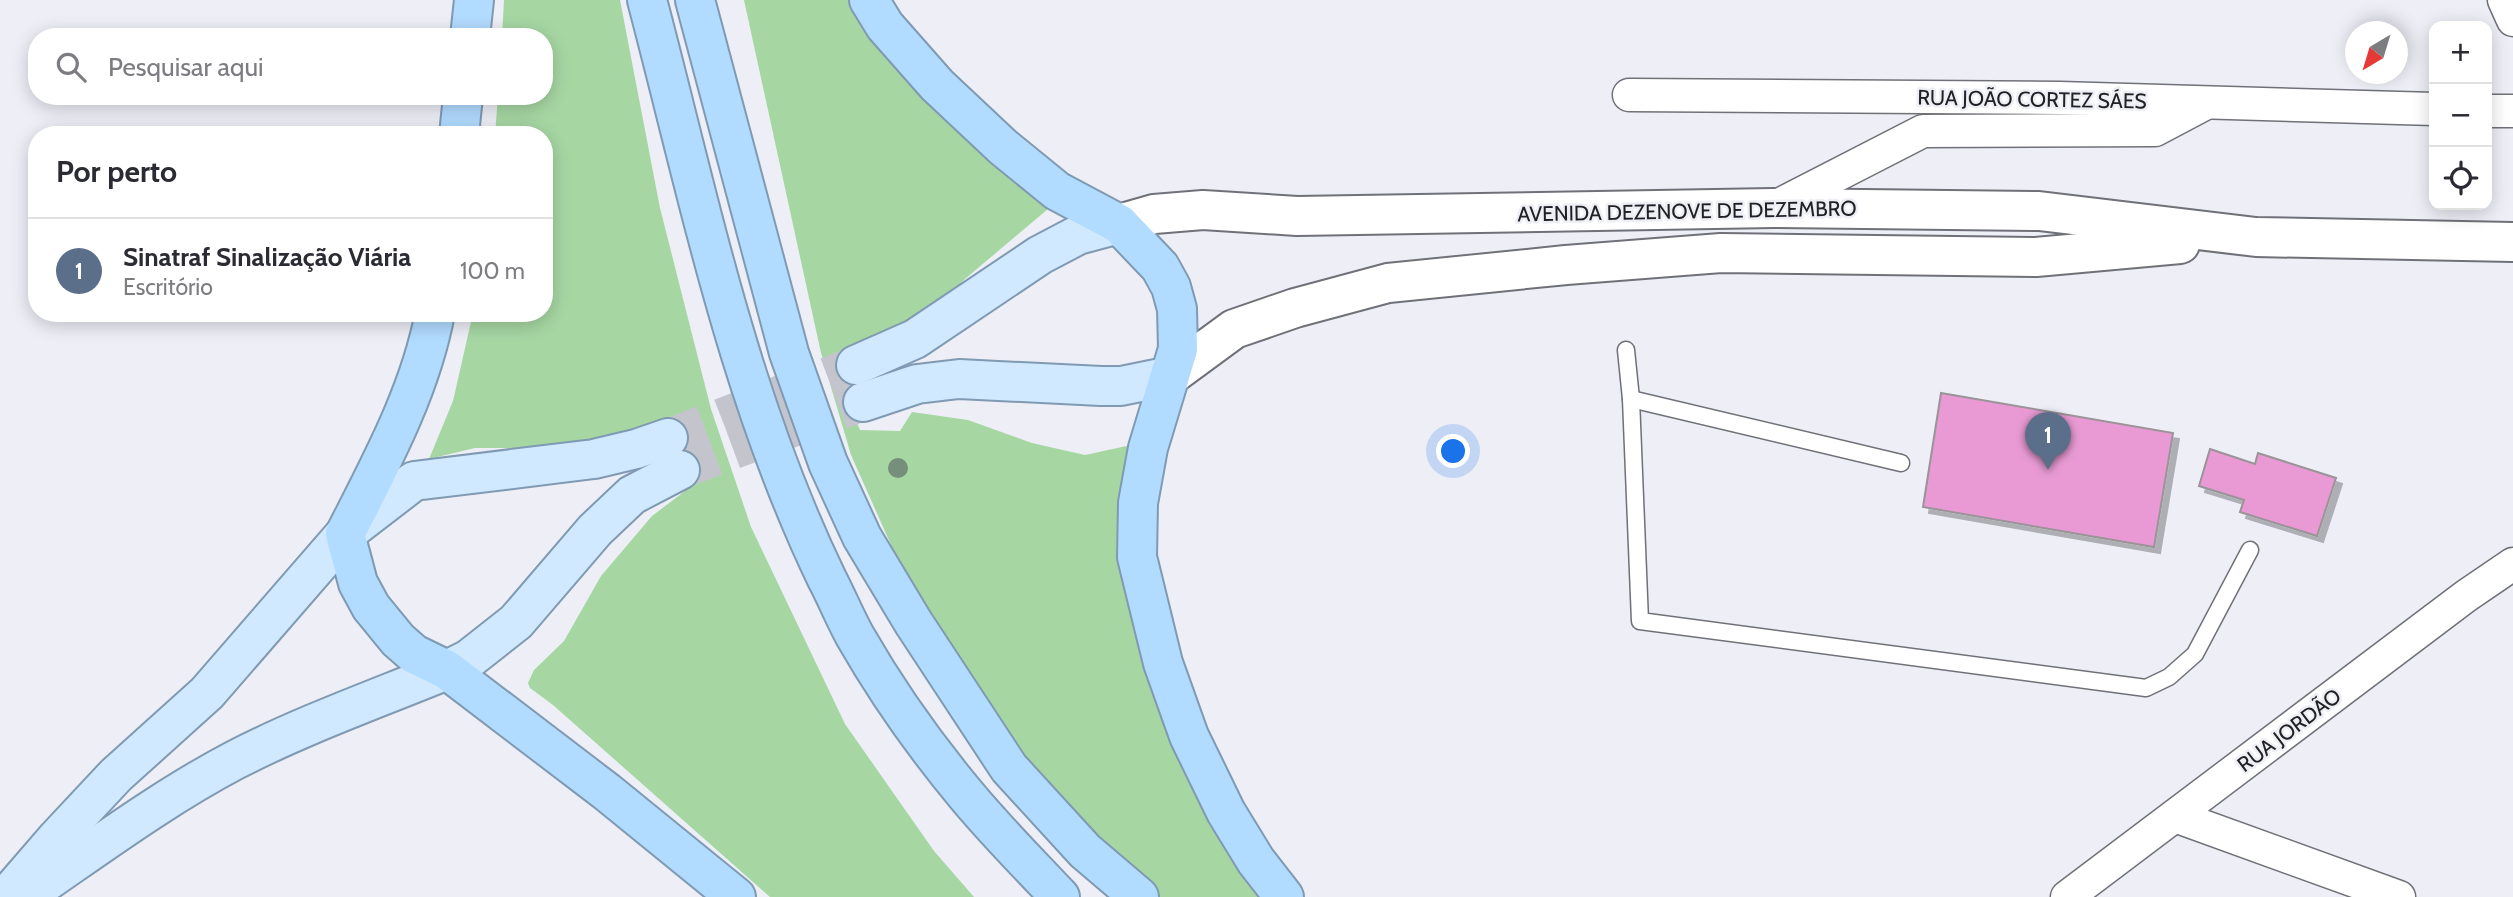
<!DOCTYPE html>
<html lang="pt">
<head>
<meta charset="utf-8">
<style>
	:root { --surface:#fff; --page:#f2f2f3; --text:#2b2b33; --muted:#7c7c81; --line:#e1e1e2; --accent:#7c3aed }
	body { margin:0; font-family:Cabin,sans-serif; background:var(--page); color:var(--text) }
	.controls { position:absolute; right:21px; top:21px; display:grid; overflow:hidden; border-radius:14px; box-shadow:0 4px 18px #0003 }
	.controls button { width:63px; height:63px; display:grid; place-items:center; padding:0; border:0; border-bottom:2px solid var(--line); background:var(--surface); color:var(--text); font:35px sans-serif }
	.compass { position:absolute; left:2345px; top:21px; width:63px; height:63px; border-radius:50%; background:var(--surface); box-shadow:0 4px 18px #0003; rotate:218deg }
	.you { position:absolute; left:1454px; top:452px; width:24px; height:24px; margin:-18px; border:5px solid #fff; border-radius:50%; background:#1a73e8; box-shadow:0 0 0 10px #1a73e833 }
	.badge { display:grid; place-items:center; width:46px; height:46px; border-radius:50%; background:var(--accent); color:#fff; font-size:23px; font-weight:700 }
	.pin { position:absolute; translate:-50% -58px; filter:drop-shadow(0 2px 4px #0008) }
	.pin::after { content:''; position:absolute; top:37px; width:24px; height:21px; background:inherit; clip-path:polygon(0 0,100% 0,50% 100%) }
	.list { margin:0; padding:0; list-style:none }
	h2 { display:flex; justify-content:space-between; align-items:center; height:91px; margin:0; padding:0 28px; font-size:30px }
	h2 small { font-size:23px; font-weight:400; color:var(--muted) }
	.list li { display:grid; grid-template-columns:46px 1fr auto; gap:21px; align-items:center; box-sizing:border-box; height:105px; padding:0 28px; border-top:2px solid var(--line) }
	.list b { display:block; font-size:26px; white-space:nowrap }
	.list p { margin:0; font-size:23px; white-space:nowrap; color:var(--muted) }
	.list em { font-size:23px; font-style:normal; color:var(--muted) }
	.icon { flex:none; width:38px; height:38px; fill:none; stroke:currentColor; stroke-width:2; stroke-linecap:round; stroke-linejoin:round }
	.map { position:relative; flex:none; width:2513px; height:897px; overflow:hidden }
	.search { position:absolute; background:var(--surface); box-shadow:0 4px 18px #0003; left:28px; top:28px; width:525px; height:77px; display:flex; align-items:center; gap:18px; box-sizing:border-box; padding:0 24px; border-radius:28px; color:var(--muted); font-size:26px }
	.panel { position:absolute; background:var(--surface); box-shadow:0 4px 18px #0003; left:28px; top:126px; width:525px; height:196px; border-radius:28px }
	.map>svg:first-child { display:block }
</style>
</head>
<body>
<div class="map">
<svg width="2513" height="897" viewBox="0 0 2513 897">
	<defs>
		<filter id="shadow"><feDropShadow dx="6" dy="6" stdDeviation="0" flood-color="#0004"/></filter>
	</defs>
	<rect width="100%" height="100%" fill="#edeef6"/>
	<!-- green -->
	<g fill="#a6d7a3">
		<polygon points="504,0 620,0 660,208 711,409 751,527 845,724 934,851 974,897 770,897 553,705 530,688 528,683 534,670 564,641 601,576 652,516 689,488 666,430 546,448 475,448 429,459 453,401 473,313 544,313 544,135 495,135 498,96 544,96 544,37 502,37"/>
		<polygon points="744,0 862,0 1055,203 965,279 923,322 872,343 842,385 860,430 900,431 912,412 968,420 1032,443 1085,455 1136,444 1123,501 1212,818 1259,897 1151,897 1020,761 931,626 896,556 851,455 821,353"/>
	</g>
	<!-- building -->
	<g fill="#e99ad4" stroke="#9a9398" stroke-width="2" filter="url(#shadow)">
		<polygon points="1941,393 2173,433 2154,547 1923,507"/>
		<polygon points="2210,449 2255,464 2258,453 2336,478 2317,536 2240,512 2244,500 2199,486"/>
	</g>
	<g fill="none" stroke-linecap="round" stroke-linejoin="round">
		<!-- primary-tunnel -->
		<g stroke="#c4c5cc" stroke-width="38" stroke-dasharray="38 19" stroke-linecap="butt">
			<polyline points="668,438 856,365"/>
			<polyline points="680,470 863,402"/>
		</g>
		<!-- lane casing -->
		<g stroke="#707178" stroke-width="19">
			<g id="lane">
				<polyline points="1626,350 1631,399 1640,621 2146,688 2169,677 2195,654 2250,550"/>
				<polyline points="1631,399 1901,463"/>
			</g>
		</g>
		<!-- street casing -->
		<g stroke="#707178" stroke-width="35">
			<g id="street">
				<polyline points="2504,0 2513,20"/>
				<polyline points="1629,95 2060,98 2434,109"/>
				<polyline points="2487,111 2513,111"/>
				<polyline points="1773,208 1923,131 2155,130 2206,103"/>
				<polyline points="2175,816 2399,897"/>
				<polyline points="2067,897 2466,596 2513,564"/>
			</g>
		</g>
		<!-- secondary casing -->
		<g stroke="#707178" stroke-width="42">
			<g id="secondary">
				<polyline points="1119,224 1154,214 1203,210 1297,216 1773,208 2039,211 2256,237 2513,242"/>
				<polyline points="1170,376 1234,329 1295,308 1388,283 1566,265 1721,253 2036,257 2180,244"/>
			</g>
		</g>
		<!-- primary casing -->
		<g stroke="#7f9ab2" stroke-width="42">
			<g id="primary">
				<polyline points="856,365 915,339 1040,255 1078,235 1119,224"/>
				<polyline points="863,402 917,384 959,379 1101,386 1121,386 1170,376"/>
				<polyline points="6,897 57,838 116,775 207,693 345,534 414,481 594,459 636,449 668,438"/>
				<path d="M24,897C93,850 161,799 235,760C303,725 376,699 447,670L469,659L516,622L595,530L632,495L680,470"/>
			</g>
		</g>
		<!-- highway casing -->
		<g stroke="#7f9ab2" stroke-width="42">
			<g id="highway">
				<path d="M647,0C699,197 738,395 827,579C837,598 845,618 855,636C887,692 926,747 967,796C996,831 1029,864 1060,897"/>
				<polyline points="695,0 789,353 828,463 862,537 913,622 1009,768 1085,851 1139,897"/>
				<polyline points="869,0 885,26 937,85 1003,147 1057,191 1119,224 1160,267 1171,287 1177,309 1178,349 1148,448 1138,503 1137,557 1163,663 1189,736 1226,812 1256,861 1284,897"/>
				<polyline points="470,37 474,0"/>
				<polyline points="459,135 463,96"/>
				<path d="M435,313C420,392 381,463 345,534L358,583L371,607L398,640L414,654L447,670L607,792L736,897"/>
			</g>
		</g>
		<!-- lane -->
		<use href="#lane" stroke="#fff" stroke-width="16"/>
		<!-- street -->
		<use href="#street" stroke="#fff" stroke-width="32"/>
		<!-- secondary -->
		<use href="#secondary" stroke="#fff" stroke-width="38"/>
		<!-- primary -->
		<use href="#primary" stroke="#d0e9ff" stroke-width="38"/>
		<!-- highway -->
		<use href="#highway" stroke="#b1dbff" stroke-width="38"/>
	</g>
	<!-- trees -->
	<circle fill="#768f7a" cx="898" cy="468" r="10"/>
	<g text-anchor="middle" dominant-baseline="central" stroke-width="5" stroke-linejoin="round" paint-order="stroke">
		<!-- street labels -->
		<g font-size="21" fill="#212124" stroke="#edeef6">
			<text transform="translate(2032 99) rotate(1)">RUA JOÃO CORTEZ SÁES</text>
			<text transform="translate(1687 211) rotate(-1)">AVENIDA DEZENOVE DE DEZEMBRO</text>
			<text transform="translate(2289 730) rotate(-37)">RUA JORDÃO</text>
		</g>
	</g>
</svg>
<div class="controls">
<button>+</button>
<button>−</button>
<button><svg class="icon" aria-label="locate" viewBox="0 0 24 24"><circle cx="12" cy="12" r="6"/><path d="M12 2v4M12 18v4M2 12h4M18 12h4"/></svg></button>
</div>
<svg class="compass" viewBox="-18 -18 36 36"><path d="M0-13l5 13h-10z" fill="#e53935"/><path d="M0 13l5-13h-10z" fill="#7c7c81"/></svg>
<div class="you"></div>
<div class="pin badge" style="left:2048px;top:470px;background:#5c6f8a">1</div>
<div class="search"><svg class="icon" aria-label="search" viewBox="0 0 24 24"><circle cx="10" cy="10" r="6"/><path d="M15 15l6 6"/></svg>Pesquisar aqui</div>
<section class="panel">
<h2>Por perto<small></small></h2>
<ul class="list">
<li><span class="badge" style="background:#5c6f8a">1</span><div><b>Sinatraf Sinalização Viária</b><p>Escritório</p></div><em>100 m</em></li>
</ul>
</section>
</div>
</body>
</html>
